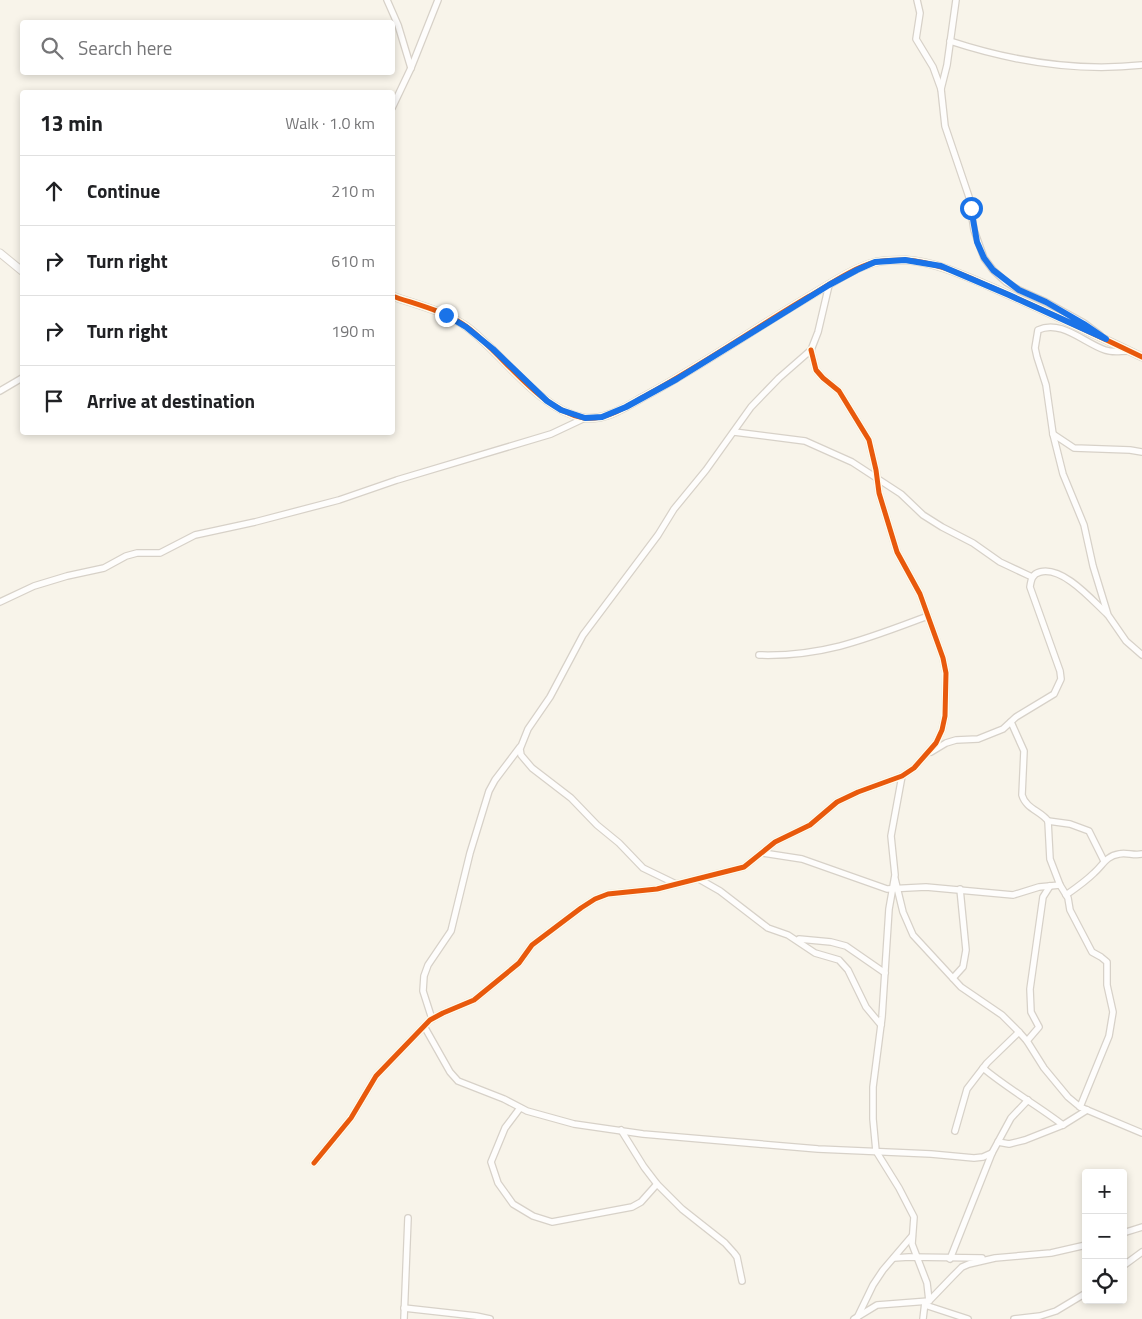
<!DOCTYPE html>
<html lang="en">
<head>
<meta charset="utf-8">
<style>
	:root { --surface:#fff; --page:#f2f2f2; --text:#202124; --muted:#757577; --line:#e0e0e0 }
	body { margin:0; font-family:"Titillium Web",sans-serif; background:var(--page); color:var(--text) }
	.controls { position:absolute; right:15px; bottom:15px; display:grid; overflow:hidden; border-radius:5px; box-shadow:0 2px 8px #0003 }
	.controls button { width:45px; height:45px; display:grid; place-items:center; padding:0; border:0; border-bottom:1px solid var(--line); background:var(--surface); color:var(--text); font:25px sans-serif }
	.stop { position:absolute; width:15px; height:15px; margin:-11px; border:4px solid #1a73e8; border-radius:50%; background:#fff }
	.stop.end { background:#1a73e8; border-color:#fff; box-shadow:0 1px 5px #0008 }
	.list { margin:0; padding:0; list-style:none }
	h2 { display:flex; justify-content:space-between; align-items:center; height:65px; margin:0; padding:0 20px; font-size:21px }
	h2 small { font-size:16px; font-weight:400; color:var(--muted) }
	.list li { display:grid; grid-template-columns:32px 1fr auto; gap:15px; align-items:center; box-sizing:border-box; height:70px; padding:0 20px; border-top:1px solid var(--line) }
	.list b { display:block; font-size:19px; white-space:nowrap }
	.list em { font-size:16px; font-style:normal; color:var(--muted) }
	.icon { flex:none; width:28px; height:28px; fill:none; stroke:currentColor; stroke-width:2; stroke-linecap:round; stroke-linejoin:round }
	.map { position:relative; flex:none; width:1142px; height:1319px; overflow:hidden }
	.search { position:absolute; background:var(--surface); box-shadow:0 2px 8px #0003; left:20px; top:20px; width:375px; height:55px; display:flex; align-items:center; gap:12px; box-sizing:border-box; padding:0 18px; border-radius:5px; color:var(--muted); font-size:19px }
	.panel { position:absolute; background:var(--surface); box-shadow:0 2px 8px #0003; left:20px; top:90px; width:375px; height:345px; border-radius:5px }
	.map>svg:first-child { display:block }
</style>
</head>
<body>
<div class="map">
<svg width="1142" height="1319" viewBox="0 0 1142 1319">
	<rect width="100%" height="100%" fill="#f8f4ea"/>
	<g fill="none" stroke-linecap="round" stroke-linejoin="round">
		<!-- minor casing -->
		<g stroke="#d7d1c8" stroke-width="8">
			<g id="minor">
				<polyline points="387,0 398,25 411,68"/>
				<polyline points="917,0 920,13 916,39 933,67 941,89 945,126 969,197 974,230 984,258 993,270 1006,282 1019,290 1046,302 1084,323 1100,335"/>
				<path d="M950,41C1011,61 1078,72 1142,65"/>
				<polyline points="941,89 947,65 956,0"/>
				<polyline points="392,108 411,68 438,0"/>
				<path d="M1129,351C1120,351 1113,353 1105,350C1084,343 1061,319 1038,330L1035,348L1037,357L1046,385L1053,434L1063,474L1084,525L1093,566L1108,615L1126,641L1142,655"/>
				<polyline points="0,391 22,378"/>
				<polyline points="734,432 805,441 852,462 901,494 923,515 942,527 973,543 1000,562 1032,577"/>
				<polyline points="1053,434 1074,448 1130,450 1142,452"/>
				<polyline points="0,602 34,586 67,576 104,568 126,556 137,553 160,553 195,535 255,522 339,500 397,480 551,434 585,418"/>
				<path d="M759,655C824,657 869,638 928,616"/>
				<path d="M1011,722L1024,751L1022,795C1026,809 1041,811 1048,821L1050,859L1060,885L1068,898L1070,910L1092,952L1101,957L1107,962V985L1113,1012L1109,1036L1080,1107"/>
				<path d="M931,752L946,743L956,740L978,739L1003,729L1016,717L1054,694L1061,679L1060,671L1030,587C1031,580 1032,574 1040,572C1063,566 1092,600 1107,614"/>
				<polyline points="902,776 891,836 895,875 889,909 882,1017 873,1087 873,1119 876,1151 899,1188 914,1217 912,1244 927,1283 929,1301"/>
				<polyline points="1048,821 1070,824 1089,831 1104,861"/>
				<polyline points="763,853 802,859 887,889 926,887 1013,895 1039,887 1060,885"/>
				<polyline points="699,879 720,891 768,928 788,935 815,953 839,960 848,970 866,1007 881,1025"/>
				<polyline points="895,879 903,912 913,935 961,987 1002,1015 1019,1032 1027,1041 1044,1068 1068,1097 1080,1107 1142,1133"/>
				<polyline points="676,884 643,868 619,843 597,825 571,798 532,768 521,755 520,749 528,729 550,697 583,635 658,535 674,509 706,470 751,407 779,378 811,350 818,332 829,285"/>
				<path d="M1066,895C1076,888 1086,881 1094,873C1103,865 1106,856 1119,854C1126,852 1134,856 1142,854"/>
				<polyline points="799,939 831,942 846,946 885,973"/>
				<polyline points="953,978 963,967 966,950 960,889"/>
				<polyline points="432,1019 423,991 424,976 428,965 451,931 470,853 489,791 495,780 520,747"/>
				<polyline points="424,1026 450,1072 458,1081 504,1099 527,1111 574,1124 643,1134 818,1149 931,1154 974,1158 983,1157 992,1153 1011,1118 1028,1100"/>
				<polyline points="1027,1041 1039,1027 1031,1012 1030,989 1043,897 1050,886"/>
				<path d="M983,1068C1008,1089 1037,1105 1063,1125"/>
				<polyline points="520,1108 505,1128 491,1162 498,1183 513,1204 533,1216 552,1222 632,1207 641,1202 657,1184"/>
				<polyline points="621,1130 644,1167 657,1184 682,1209 725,1243 734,1253 737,1257 742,1281"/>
				<polyline points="955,1131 967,1089 987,1063 1019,1032"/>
				<polyline points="998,1142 1009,1144 1025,1140 1063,1125 1087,1110"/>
				<polyline points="314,1163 351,1118 376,1076 430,1020 443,1013 474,1000 519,963 532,945 581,908 595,899 608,894 657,889 744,867 775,842 810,825 837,802 858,792 902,776 914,768 936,743 942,730 945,716 946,673 943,658 920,594 897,552 879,493 876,470 869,440 839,391 823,378 816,370 811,350"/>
				<polyline points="1123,1233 1142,1227"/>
				<polyline points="894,1258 909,1257 982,1258"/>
				<polyline points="950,1259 992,1153"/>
				<polyline points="1123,1266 1142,1252"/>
				<polyline points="925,1305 968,1319"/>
				<polyline points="404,1308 476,1316 490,1319"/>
				<polyline points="858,1316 873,1285 883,1270 912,1236"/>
				<polyline points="404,1319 408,1218"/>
				<polyline points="854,1319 877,1305 929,1301 953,1276 962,1267 969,1264 995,1258 1051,1253 1086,1245"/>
				<polyline points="923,1319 925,1302"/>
				<polyline points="1014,1319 1040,1316 1056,1311 1086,1293"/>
			</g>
		</g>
		<!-- tertiary casing -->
		<g stroke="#d7d1c8" stroke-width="9">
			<g id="tertiary">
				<polyline points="0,253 22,271"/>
				<path d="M392,296C418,305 445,311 467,327C503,354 539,410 584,418C607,421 628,405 647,395C702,365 754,329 808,297C829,285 852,268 876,262C885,260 896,260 906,260C936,262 963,275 991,287C1042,309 1092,333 1142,357"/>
			</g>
		</g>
		<!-- minor -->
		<use href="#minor" stroke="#fefdfc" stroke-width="5.5"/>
		<!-- tertiary -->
		<use href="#tertiary" stroke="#fefdfc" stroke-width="7"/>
		<!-- cycleway casing -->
		<g stroke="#fffbed" stroke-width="8">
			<g id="cycleway">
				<path d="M392,296C418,305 445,311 467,327C503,354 539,410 584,418C607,421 628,405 647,395C702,365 754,329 808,297C829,285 852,268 876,262C885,260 896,260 906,260C936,262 963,275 991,287C1042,309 1092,333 1142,357"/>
				<polyline points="314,1163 351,1118 376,1076 430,1020 443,1013 474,1000 519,963 532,945 581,908 595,899 608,894 657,889 744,867 775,842 810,825 837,802 858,792 902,776 914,768 936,743 942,730 945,716 946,673 943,658 920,594 897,552 879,493 876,470 869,440 839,391 823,378 816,370 811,350"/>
			</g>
		</g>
		<!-- cycleway -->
		<use href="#cycleway" stroke="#e8590c" stroke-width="5"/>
	</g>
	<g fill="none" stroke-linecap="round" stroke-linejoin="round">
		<!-- route -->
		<polyline stroke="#1a73e8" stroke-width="6" points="446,315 466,327 493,349 547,401 561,410 585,418 602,417 626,407 677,379 829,285 857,270 875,262 905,260 941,266 1009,295 1106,339 1084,324 1046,302 1019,290 993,270 984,258 977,242 971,208"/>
	</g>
</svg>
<div class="controls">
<button>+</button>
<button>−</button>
<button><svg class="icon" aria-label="locate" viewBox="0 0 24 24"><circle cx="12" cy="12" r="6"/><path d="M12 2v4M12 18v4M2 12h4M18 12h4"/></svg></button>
</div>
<div class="stop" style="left:971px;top:208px"></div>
<div class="stop end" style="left:446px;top:315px"></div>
<div class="search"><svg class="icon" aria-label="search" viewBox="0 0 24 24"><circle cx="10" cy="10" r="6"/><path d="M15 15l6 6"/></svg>Search here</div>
<section class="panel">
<h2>13 min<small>Walk · 1.0 km</small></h2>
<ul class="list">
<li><svg class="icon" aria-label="ahead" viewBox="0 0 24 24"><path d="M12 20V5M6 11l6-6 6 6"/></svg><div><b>Continue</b></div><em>210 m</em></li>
<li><svg class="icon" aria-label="right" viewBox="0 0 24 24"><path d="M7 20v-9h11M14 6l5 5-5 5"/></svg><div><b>Turn right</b></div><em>610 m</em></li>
<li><svg class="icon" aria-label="right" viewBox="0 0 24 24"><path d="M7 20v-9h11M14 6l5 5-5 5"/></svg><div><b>Turn right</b></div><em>190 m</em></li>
<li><svg class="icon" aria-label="arrive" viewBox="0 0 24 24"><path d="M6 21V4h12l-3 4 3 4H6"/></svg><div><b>Arrive at destination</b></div></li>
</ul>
</section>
</div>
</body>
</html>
